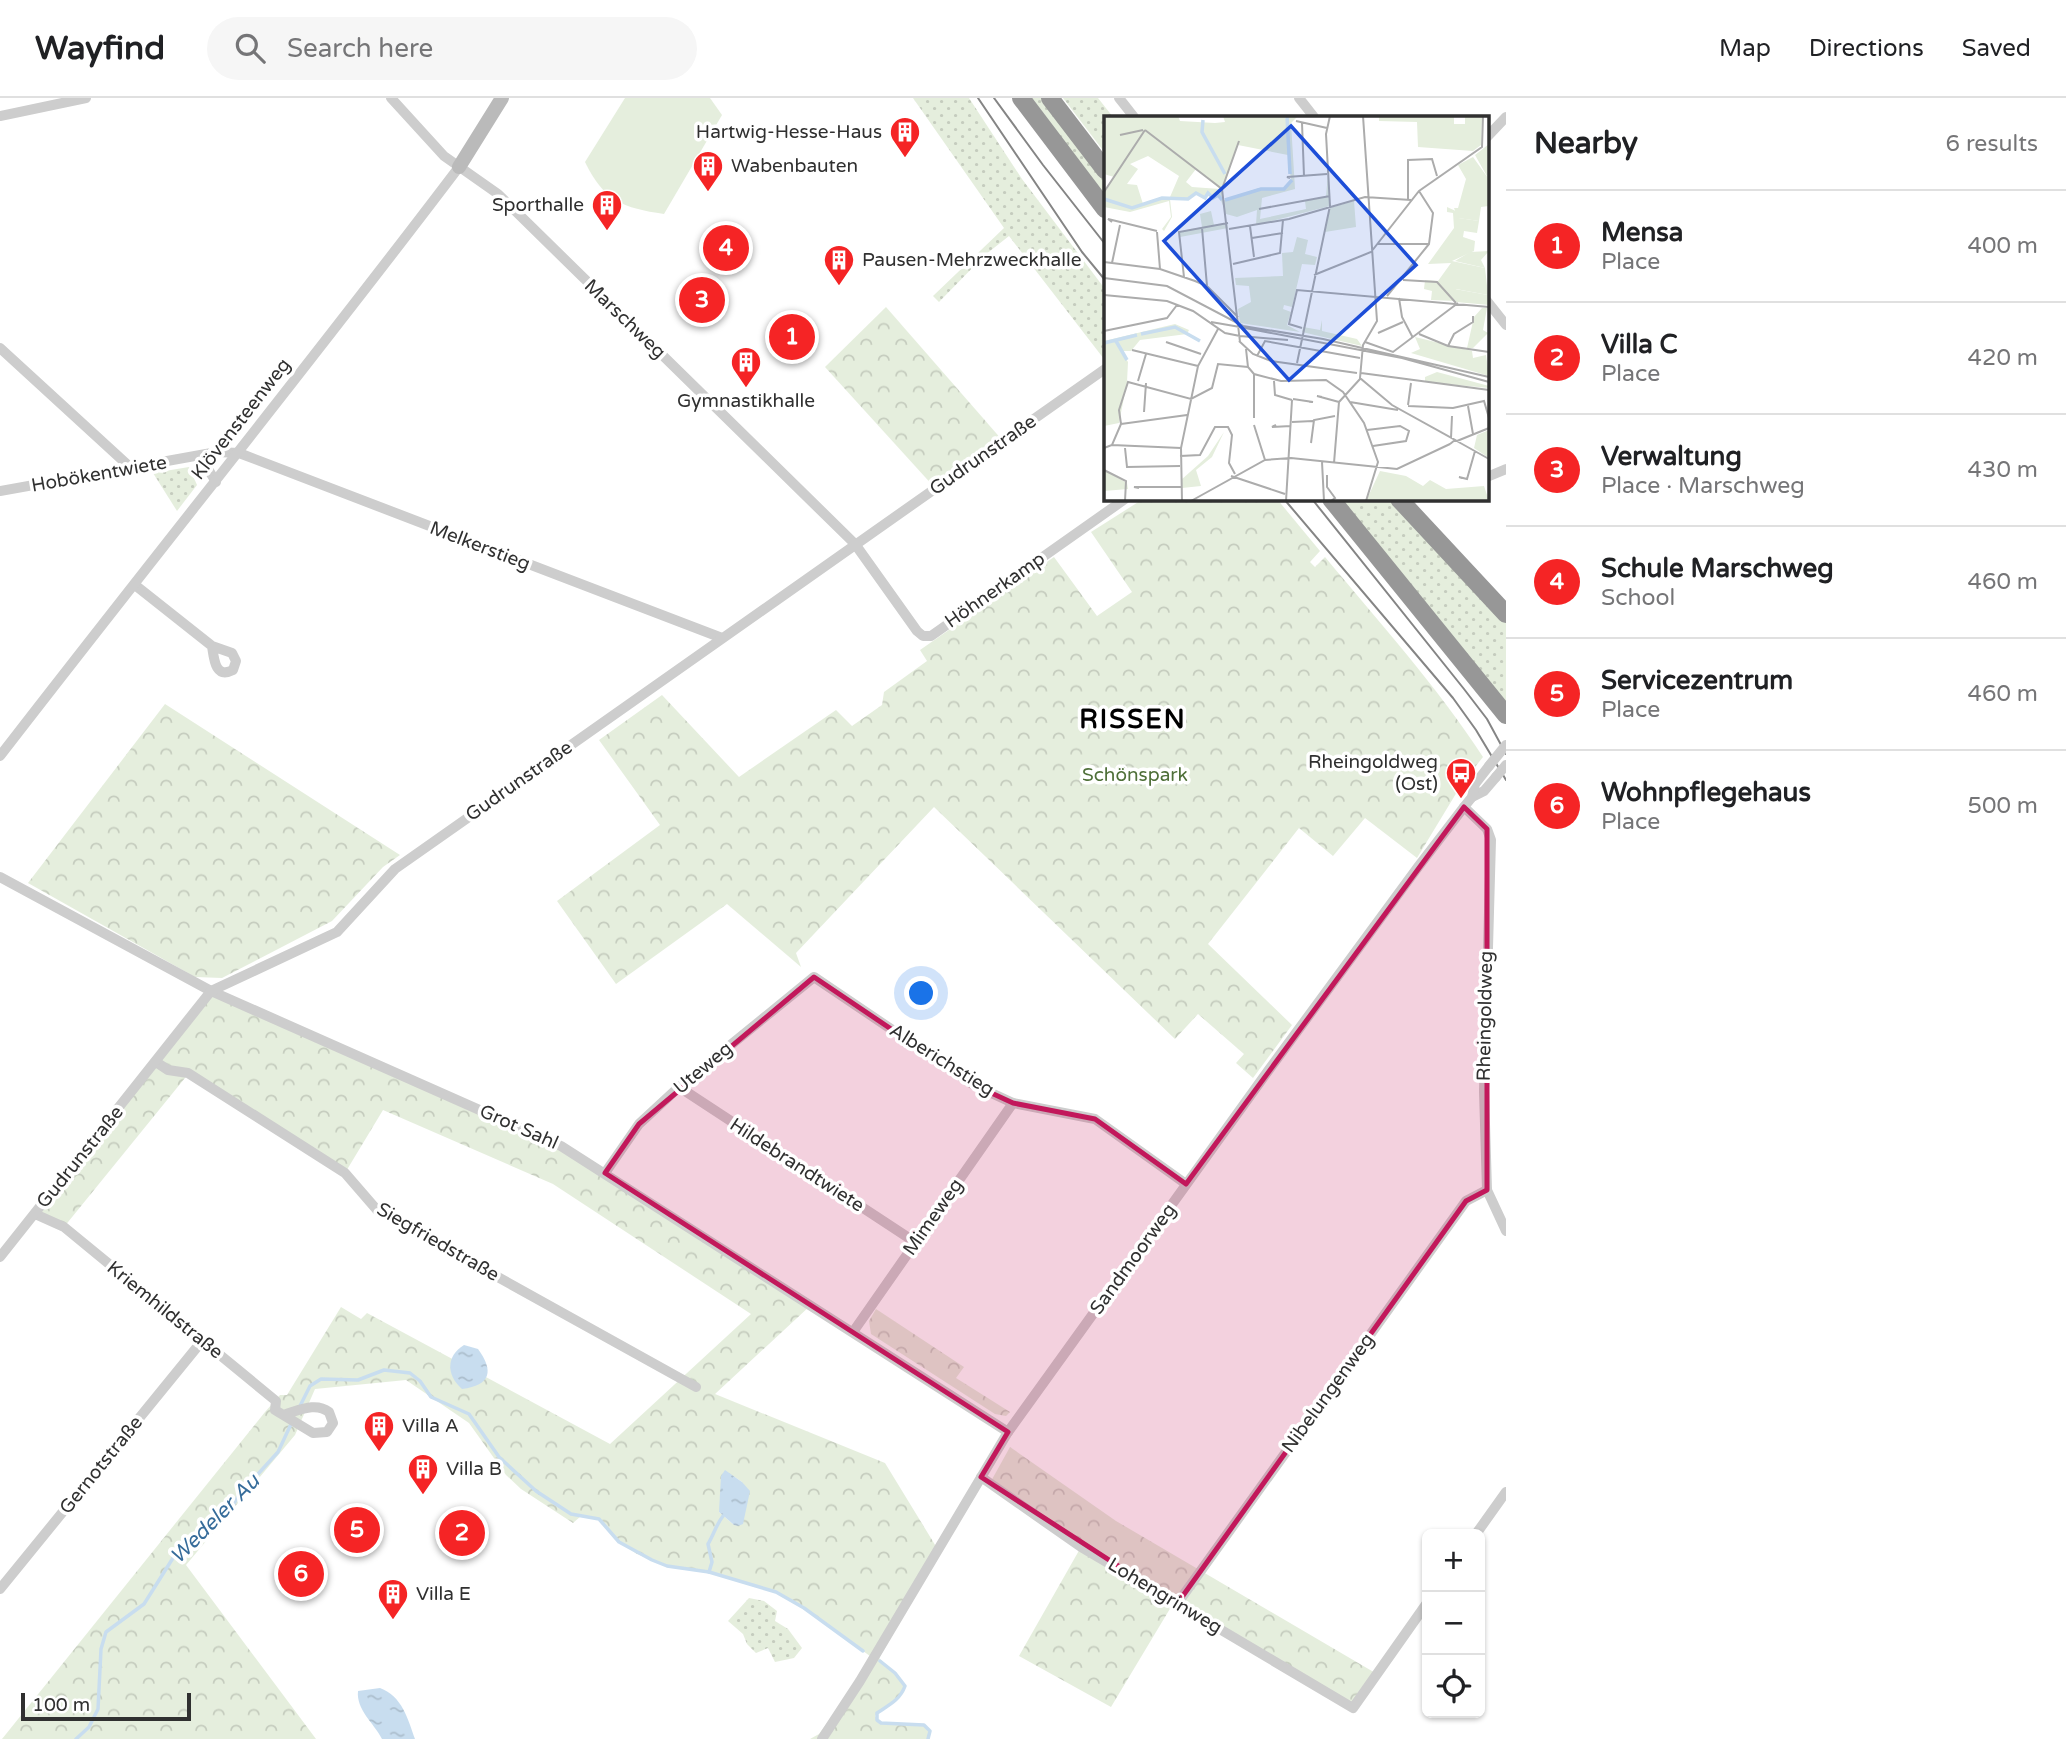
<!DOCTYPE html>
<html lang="en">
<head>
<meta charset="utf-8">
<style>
	:root { --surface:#fff; --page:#f6f6f6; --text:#202124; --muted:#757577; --line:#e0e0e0; --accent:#f52425 }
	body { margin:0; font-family:"Varela Round",sans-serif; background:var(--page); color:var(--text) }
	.controls { position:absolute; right:21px; bottom:21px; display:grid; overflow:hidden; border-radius:10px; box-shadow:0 2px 5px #0004 }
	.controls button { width:63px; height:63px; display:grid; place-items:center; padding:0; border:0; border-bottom:2px solid var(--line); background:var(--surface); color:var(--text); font:35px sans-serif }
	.scale { position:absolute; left:21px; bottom:18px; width:170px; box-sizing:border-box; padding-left:7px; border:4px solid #303030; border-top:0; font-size:19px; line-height:24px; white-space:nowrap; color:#303030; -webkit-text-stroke:5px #fff; paint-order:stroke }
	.you { position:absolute; left:922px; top:896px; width:24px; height:24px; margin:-18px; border:5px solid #fff; border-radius:50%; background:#1a73e8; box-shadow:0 0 0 10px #1a73e833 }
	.badge { display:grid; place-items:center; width:46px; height:46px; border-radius:50%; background:var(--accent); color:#fff; font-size:23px; font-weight:700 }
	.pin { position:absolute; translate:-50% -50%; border:4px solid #fff; box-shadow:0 2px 7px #0006 }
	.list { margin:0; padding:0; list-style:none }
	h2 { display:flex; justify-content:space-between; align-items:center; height:91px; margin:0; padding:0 28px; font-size:30px }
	h2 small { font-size:23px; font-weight:400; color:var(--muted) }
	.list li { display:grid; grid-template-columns:46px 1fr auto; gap:21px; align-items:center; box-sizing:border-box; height:112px; padding:0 28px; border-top:2px solid var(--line) }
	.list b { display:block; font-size:26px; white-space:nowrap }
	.list p { margin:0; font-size:23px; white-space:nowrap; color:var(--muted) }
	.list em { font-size:23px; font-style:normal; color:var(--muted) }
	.icon { flex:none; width:38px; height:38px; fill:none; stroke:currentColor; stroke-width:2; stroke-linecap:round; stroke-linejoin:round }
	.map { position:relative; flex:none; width:1506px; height:1641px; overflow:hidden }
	header { display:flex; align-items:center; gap:42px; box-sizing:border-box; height:98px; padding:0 35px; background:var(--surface); border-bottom:2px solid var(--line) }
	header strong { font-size:33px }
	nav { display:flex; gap:38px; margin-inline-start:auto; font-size:24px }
	.search { width:490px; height:63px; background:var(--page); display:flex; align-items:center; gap:18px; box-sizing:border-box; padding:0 24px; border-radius:38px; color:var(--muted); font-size:26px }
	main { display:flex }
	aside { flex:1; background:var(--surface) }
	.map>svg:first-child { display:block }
</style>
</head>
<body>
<header>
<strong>Wayfind</strong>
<div class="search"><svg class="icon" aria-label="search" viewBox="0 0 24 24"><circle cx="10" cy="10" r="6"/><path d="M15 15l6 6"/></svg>Search here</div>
<nav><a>Map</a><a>Directions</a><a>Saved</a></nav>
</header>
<main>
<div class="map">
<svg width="1506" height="1641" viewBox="0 0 1506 1641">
	<defs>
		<pattern id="grass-dots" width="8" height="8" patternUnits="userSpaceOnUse" patternTransform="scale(1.75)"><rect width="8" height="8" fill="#e5eedd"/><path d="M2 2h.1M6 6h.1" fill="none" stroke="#c5ccbe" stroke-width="1.8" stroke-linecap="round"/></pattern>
		<pattern id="forest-crowns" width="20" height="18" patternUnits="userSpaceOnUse" patternTransform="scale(1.75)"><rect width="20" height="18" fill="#e5eedd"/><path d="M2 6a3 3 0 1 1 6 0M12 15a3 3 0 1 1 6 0" fill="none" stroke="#c5ccbe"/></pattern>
		<pattern id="water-ripples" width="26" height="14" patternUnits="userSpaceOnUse" patternTransform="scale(1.75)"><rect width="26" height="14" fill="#c8ddef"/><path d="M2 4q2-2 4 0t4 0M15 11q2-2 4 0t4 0" fill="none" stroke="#acbecd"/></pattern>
	</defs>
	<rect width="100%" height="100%" fill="#fff"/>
	<!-- grass -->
	<g fill="url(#grass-dots)">
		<polygon points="913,0 969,0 1022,81 1105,191 1104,261 1009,138 985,157 939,204 933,198 1004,130"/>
		<polygon points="1032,0 1043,0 1105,80 1105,99"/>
		<polygon points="1063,0 1098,0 1113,19 1105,19 1105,55"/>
		<polygon points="189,369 197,387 177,413 153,375"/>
		<polygon points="1340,401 1390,401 1506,525 1506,608"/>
		<polygon points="749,1500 764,1503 777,1513 775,1523 788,1531 802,1550 794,1560 775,1564 768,1550 756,1555 747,1546 743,1536 728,1523"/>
	</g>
	<!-- forest -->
	<g fill="url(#forest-crowns)" fill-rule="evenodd">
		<polygon points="886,209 1003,343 935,390 825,269"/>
		<path d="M1143,401H1277L1320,453L1310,464L1315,469L1325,459C1379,524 1437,588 1483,659L1463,684L1417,760L1365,720L1333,758L1299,730L1208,846L1292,927L1253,980L1236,965L1244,956L1198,916L1175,941L934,709L796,855L801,869L727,806L616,886L557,803L660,727L599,642L662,597L739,679L836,612L852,628L882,607L884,594L927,563L920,552L1054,459L1097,518L1132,494L1091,434Z"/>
		<polygon points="165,606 400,757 383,769 332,823 222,880 195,879 28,785"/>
		<path d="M211,893L561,1048L811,1207L715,1296L885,1365L940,1455L879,1560L900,1580L905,1588C899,1604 886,1606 875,1618L881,1625L924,1627L930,1633L928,1641H810L819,1636L874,1561L804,1510L776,1494L711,1475L667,1468L637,1456L619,1444L599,1421L581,1418L573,1425L521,1391L506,1377L469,1325L406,1282L315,1291L295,1337L186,1467L316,1641H2L265,1314L280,1297H287L341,1209L361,1221L367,1215L610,1346L751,1216L553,1086L383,1012L345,1075L189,975L64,1129L35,1116ZM732,1377L742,1384L734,1427L719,1414Z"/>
		<polygon points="876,1211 964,1269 956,1280 1010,1314 1006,1318 995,1316 871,1236 869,1223"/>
		<polygon points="1010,1349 1116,1423 1377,1576 1353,1610 1174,1504 1111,1609 1019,1558 1081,1449 990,1385"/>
	</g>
	<!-- pitch -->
	<path fill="#e5eedd" d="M625,0H710L722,17L664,116C623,110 604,103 585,64Z"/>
	<!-- water -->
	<g fill="url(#water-ripples)">
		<path d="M464,1247L478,1251C494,1273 491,1287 462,1291C446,1277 446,1258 464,1247Z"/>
		<polygon points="725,1372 742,1384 750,1393 743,1426 738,1428 734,1427 719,1414 721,1378"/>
		<path d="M380,1590C402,1598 408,1621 415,1641H382C374,1625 356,1612 358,1593Z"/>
	</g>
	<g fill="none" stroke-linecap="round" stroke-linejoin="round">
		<!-- stream -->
		<g stroke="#c8ddef" stroke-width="3.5">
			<polyline points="300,1308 310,1288 321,1281 358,1282 384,1272 410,1275 420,1283 431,1299 469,1316 499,1359 536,1393 571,1416 599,1421 619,1444 652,1462 667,1468 709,1474 776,1494 804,1510 863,1553"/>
			<path d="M709,1474L712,1464L708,1446C714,1436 716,1427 723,1418"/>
			<path d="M880,1563L895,1575L905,1588C900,1602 889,1607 877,1615V1622L881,1625L924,1627L930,1633L928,1641"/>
			<polyline points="76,1641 89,1629 98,1611 101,1551 106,1534 144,1506 173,1460 230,1412 239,1397 278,1354 292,1324"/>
		</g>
		<!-- street -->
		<g stroke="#cdcdcd" stroke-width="10">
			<polyline points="391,0 444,58 498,96 855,446 917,533 923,538 931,538 1125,401"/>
			<polyline points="1119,0 1134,19"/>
			<polyline points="1299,0 1314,19"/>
			<polyline points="0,18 86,0"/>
			<polyline points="1487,39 1506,19"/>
			<polyline points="1487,203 1506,227"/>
			<polyline points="0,250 131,370"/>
			<polyline points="200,358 216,384"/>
			<polyline points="1487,379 1506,371"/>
			<polyline points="0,393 217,354 239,355 722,540"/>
			<path d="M135,487L212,548L232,555L236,563L233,572C215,581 214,561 212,548"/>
			<path d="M0,658C152,461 309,267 459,69"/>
			<polyline points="1472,699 1484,693 1496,679"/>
			<polyline points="1464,709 1487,731 1491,742 1484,993 1487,1092 1506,1133"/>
			<polyline points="0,779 211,893 561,1048 1008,1334"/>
			<polyline points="156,964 168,972 188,975 345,1075 377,1112 696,1289"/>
			<polyline points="679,989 915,1144"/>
			<polyline points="605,1075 639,1026 679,989 814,879 974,987 1013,1005 1095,1021 1186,1086"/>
			<path d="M35,1116L64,1129L276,1303L275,1312L313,1335L327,1334L333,1325L329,1314C316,1304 300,1312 286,1316"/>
			<polyline points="0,1159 211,893 337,834 395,771 1105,271"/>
			<polyline points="853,1234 1013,1005"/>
			<polyline points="981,1379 1081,1449 1353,1610 1427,1505"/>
			<polyline points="1476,1436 1506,1394"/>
			<polyline points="0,1491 202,1243"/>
			<polyline points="1177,1506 1466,1103 1487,1092"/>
			<polyline points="822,1641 860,1583 1008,1334 1268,973 1418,769 1464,709 1472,699 1475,686 1489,668"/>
		</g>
		<!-- secondary -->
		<polyline stroke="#bababa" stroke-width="14" points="459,69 502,0"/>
		<!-- highway -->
		<g stroke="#979797" stroke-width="18">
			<polyline points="1021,0 1105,111"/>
			<polyline points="1050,0 1105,72"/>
			<polyline points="1331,401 1506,617"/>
			<polyline points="1399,401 1506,516"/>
		</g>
		<!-- tram -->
		<g stroke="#858585" stroke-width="2">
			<polyline points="978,0 1082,154 1105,182"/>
			<polyline points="994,0 1043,67 1105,146"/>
			<polyline points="1284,401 1453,600 1476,632 1506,682"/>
			<polyline points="1312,401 1464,591 1487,621 1506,656"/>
		</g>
		<!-- street-bridge -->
		<g stroke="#cdcdcd" stroke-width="10">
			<polyline points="1489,668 1506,647"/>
			<polyline points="1496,679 1506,667"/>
		</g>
	</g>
	<!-- marked area -->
	<path fill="#c2185b" fill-opacity="0.2" stroke="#c2185b" stroke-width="5" stroke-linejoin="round" d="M1464,709L1487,731V1092L1466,1103L1177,1506L981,1379L1008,1334L605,1075L639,1026L814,879L974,987L1013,1005L1095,1021L1186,1086Z"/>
	<!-- icons -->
	<defs>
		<g id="building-pin" transform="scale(1.575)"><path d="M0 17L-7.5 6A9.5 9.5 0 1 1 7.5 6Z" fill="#f52425" stroke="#fff"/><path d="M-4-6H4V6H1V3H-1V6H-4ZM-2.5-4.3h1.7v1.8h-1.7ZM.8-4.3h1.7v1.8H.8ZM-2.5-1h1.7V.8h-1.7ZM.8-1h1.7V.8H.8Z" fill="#fff"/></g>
		<g id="bus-pin" transform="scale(1.575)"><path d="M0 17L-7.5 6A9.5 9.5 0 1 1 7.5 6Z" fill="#f52425" stroke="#fff"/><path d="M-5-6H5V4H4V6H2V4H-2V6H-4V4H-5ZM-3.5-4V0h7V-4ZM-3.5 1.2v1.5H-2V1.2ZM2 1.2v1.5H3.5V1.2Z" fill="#fff"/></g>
	</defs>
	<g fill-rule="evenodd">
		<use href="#building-pin" x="905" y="34"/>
		<use href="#building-pin" x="708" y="68"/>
		<use href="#building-pin" x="607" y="107"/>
		<use href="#building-pin" x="839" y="162"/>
		<use href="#building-pin" x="746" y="264"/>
		<use href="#bus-pin" x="1461" y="675"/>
		<use href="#building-pin" x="379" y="1328"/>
		<use href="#building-pin" x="423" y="1371"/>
		<use href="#building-pin" x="393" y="1496"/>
	</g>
	<g text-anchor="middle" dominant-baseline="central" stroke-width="7" stroke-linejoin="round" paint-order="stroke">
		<!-- poi labels -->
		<g font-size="19" fill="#303030" stroke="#fff" text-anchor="start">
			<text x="882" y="34" text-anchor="end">Hartwig-Hesse-Haus</text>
			<text x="731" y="68">Wabenbauten</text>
			<text x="584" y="107" text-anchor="end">Sporthalle</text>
			<text x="862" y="162">Pausen-Mehrzweckhalle</text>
			<text x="746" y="303" text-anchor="middle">Gymnastikhalle</text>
			<text x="1438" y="664" text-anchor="end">Rheingoldweg<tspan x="1438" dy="22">(Ost)</tspan></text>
			<text x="402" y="1328">Villa A</text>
			<text x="446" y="1371">Villa B</text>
			<text x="416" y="1496">Villa E</text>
		</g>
		<!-- street labels -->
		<g font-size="19" fill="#303030" stroke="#fff">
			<text transform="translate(625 221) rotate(44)">Marschweg</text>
			<text transform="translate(241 321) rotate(-52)">Klövensteenweg</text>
			<text transform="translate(983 357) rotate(-35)">Gudrunstraße</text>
			<text transform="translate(99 376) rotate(-10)">Hobökentwiete</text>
			<text transform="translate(480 448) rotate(21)">Melkerstieg</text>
			<text transform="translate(995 492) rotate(-35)">Höhnerkamp</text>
			<text transform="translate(519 683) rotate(-35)">Gudrunstraße</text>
			<text transform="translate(1485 918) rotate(-89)">Rheingoldweg</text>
			<text transform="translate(942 962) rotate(32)">Alberichstieg</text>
			<text transform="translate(703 970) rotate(-40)">Uteweg</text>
			<text transform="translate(519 1029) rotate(24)">Grot Sahl</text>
			<text transform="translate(80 1059) rotate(-51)">Gudrunstraße</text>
			<text transform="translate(797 1067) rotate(33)">Hildebrandtwiete</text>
			<text transform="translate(933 1119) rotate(-55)">Mimeweg</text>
			<text transform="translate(438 1144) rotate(30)">Siegfriedstraße</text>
			<text transform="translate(1133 1161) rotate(-54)">Sandmoorweg</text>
			<text transform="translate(165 1212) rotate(39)">Kriemhildstraße</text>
			<text transform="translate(1328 1295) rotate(-54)">Nibelungenweg</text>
			<text transform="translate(101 1367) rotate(-51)">Gernotstraße</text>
			<text transform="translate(1165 1498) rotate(31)">Lohengrinweg</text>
		</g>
		<!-- park labels -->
		<g font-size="19" fill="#4f7039" stroke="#fff">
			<text x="1135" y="677">Schönspark</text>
		</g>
		<!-- water labels -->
		<g font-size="21" font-style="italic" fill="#366c9a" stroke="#fff">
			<text transform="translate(215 1421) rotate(-45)">Wedeler Au</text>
		</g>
		<!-- district labels -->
		<g font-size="26" font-weight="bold" letter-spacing="2" fill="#000" stroke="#fff">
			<text x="1133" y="621">RISSEN</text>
		</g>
	</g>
	<!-- overview -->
	<g transform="translate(1104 18)">
		<rect width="385" height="385" fill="#fff"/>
		<path d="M275,0H350V8H361V0H378L377,29L369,35L314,31L313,6L275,5ZM385,28V90L377,91L375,105L354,102L350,92H354L362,63L354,49L369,41L384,62L371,39ZM385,135L377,144L381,152L351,145L366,136ZM218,204V215L253,223L258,230L198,216L199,211L216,214ZM10,224L24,246L23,266L15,307L0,310V227ZM333,256L385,270V272L321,266V261ZM120,316L108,341L92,354L97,370L78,372L77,364L104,340ZM276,355L302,360L319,370L326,364L342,373L380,370L385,385H262Z" fill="#e5eedd"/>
		<path d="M0,0H74L76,5L111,7L121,6L119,0H180L184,6L183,0H194L187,7L191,73L158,82L156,103L202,93L201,85L222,81L224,57L226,90L152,109L153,94L133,101L122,98L115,79L109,82L104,77L101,82L91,77L84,83H66L68,101L60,115L58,113L67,101L65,85L26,96L0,91V78L10,61L0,58ZM134,29L184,39L187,64L180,72H155L120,84L118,73ZM44,40L75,60L66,81L39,88L33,69L23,68L34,53L26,48ZM92,53L116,73L88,71L82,66ZM250,85L252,111L221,116L226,92ZM343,91L354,96L355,102L375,105L373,117L360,115L359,121L371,125L370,135L348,145L381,152L384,179L352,173L351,185L327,184L328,175L320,173L321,164L334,165L347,147L324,148L350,112L349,97L343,96ZM107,95L110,109L123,107L124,112L76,121L75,116L98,111L96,98ZM193,121L204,124L201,138L213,141L211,149L198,148L188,191L180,189L179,193L187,196L183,209L196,216L136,207L134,193L147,186L145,170L132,169L131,162L179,160L178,137L189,136ZM378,192H383L379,214L384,217L369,232H363L370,201ZM71,208L85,214L83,218L36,224L27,235H16L10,224L0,227V225ZM311,221L368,235L369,242L382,239L385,260L307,237L316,233ZM385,314V342L370,332L373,319ZM0,354L23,367L24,373L0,375Z" fill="#e5eedd" fill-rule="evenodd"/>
		<path d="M385,170V189L352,186L349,180L351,173L384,179Z" fill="#e5eedd"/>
		<path fill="none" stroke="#c8ddef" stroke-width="3.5" d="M183,0L186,58M99,4L98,16L121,58M0,83L28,92L58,82L84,83L92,77L101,82L104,77L109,82L114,79L118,84M121,84L157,73H180L188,64M37,218L71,211L96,225M12,225L23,244M0,227L33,219"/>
		<path fill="none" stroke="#acacac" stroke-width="2" d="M259,0L273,205L259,229L256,262L288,289L351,324L346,328M192,5L223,12M198,7L200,60M41,14L118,73L136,226M16,19L39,14M186,62L183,61L223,58M118,73L135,25M0,76L41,14M304,83V44L328,43L333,60M155,93L226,80M8,106L4,103L53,115M146,110L150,141M98,112L103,170M125,113L185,103L261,81L307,84M53,116L56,153M148,122L179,117M273,128H325M0,146L56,153L91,165L103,170L134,201M8,147L16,109M129,148L176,137L179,104M210,159L267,136L315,75L378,31L379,0M80,161L75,116L124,107M0,162L63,170L139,210L219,223L385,261M299,164L333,166L352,187M0,179L63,185L89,195L121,217L136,220M283,180L325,128L329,97L315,75M295,182L298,201L309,222M107,206L136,211M136,211L298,242L385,266M198,212L185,208L193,174L385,191M0,215L63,202L73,189M274,217L299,206M315,218L344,230L385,236M136,220L184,224M135,225L149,238L167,245L253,257M62,226L97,238M261,226L289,236L354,187M344,230L350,218L369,206V200M142,233L144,251L150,258L177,265L222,264L239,276L260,307L274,346L262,385M28,234L94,250M153,240L161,225L256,242M193,247L226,90L222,18L226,0M257,257L385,274M34,265L42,238M170,265L171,279L188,284M218,281L213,280L235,286M189,283L209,286H205M246,286L294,294M304,289L307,267M304,290L349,292L380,285L385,302M364,290L369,318M40,296L42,267M150,302V258M188,306L209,305M17,308L15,294L24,266L87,283L108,272L114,248L144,251M17,308L83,299M150,309L161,344M172,309L168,311L187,310M263,314L296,310L305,315L302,325L269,330M347,322L348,300M351,324L385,343M353,325L385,312M207,327L210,304L231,300M8,329L77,332M0,332L8,329L17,308M21,332L23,351L76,350M76,340L96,339L111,311H124L128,319L125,347L131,358M218,346L220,385M230,347L235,286L256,263M0,354L22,365L21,385M223,359V371L231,382L227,385M127,360L181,378M358,362L355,361L363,363L371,335M35,372L30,371H77M78,385L77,332L94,250L114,213M87,385L161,344L187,342L293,353L346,328M182,385L188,284"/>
		<path fill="#1d4ed8" fill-opacity="0.15" stroke="#1d4ed8" stroke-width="3.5" d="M187,10L312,149L185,264L60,125Z"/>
		<rect width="385" height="385" fill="none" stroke="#303030" stroke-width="3.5"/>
	</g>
</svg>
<div class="controls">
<button>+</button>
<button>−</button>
<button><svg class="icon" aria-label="locate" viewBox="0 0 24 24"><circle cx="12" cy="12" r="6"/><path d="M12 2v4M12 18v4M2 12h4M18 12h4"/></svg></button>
</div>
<div class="scale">100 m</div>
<div class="you"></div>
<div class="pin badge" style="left:792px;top:239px">1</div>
<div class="pin badge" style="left:462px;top:1435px">2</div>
<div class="pin badge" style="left:702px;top:202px">3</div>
<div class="pin badge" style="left:726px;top:150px">4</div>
<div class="pin badge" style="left:357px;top:1432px">5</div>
<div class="pin badge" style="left:301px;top:1476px">6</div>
</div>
<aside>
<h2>Nearby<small>6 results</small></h2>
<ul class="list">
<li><span class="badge">1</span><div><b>Mensa</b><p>Place</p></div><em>400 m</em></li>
<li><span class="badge">2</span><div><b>Villa C</b><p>Place</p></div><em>420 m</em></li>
<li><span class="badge">3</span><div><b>Verwaltung</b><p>Place · Marschweg</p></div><em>430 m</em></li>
<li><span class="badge">4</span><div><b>Schule Marschweg</b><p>School</p></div><em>460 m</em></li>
<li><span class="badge">5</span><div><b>Servicezentrum</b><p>Place</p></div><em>460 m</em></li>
<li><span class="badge">6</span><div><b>Wohnpflegehaus</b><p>Place</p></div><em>500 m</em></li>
</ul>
</aside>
</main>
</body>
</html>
